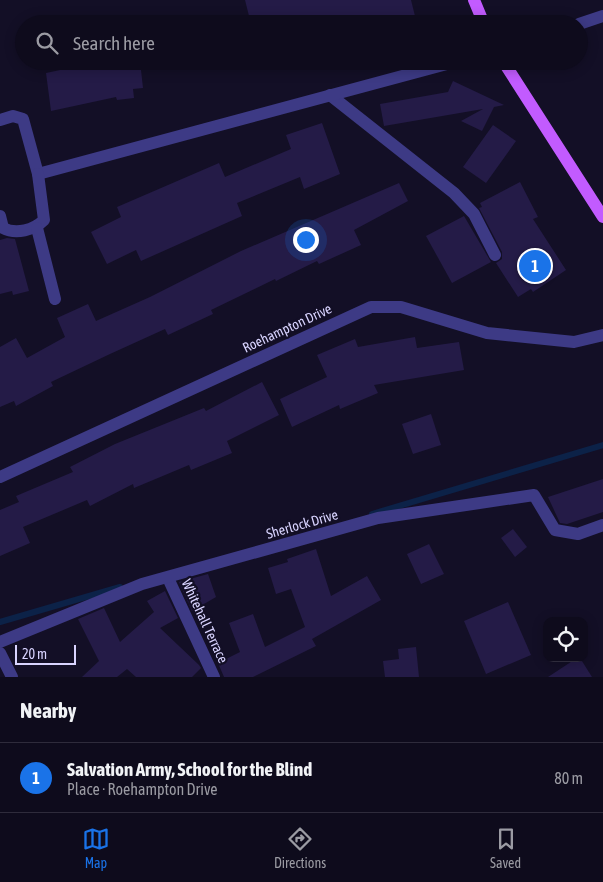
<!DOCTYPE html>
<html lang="en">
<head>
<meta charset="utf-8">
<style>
	:root { --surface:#0e0b1c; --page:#1c1929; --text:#f1f3f6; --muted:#9b9ba3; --line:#2e2b3b; --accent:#1a73e8 }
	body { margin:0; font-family:"Asap Condensed",sans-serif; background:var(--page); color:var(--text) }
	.controls { position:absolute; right:15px; bottom:15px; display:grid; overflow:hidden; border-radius:10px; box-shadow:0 2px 12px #0003 }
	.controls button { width:45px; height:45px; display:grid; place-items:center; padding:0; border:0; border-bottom:1px solid var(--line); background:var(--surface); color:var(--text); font:25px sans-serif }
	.scale { position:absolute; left:15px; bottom:12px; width:61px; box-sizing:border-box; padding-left:5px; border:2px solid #d9d4ff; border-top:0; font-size:14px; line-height:18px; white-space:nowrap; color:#d9d4ff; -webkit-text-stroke:4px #130f26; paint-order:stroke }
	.you { position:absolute; left:305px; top:239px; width:18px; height:18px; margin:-12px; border:4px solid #fff; border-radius:50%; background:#1a73e8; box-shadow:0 0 0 8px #1a73e833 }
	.badge { display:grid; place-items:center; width:32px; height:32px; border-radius:50%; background:var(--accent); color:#fff; font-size:16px; font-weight:700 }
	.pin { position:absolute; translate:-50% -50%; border:2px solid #fff; box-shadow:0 1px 5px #0006 }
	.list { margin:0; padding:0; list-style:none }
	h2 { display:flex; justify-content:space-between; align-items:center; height:65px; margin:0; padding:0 20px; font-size:21px }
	h2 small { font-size:16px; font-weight:400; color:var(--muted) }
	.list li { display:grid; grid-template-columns:32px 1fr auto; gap:15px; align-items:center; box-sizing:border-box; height:70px; padding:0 20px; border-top:1px solid var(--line) }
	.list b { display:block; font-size:19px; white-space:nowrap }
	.list p { margin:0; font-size:16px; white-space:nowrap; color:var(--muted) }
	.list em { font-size:16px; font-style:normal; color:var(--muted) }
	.icon { flex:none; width:28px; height:28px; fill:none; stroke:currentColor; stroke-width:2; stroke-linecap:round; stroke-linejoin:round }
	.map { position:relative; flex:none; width:603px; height:677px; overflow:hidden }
	.search { position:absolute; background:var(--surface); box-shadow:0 2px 12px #0003; left:15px; right:15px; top:15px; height:55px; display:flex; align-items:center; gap:12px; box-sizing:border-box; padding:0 18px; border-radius:28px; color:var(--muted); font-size:19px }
	.sheet { height:135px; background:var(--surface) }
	nav { display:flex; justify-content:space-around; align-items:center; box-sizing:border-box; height:70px; border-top:1px solid var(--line); background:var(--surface); font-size:14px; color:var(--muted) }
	nav a { display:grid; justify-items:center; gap:2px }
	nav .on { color:var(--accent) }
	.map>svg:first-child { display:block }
</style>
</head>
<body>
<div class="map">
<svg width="603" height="677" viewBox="0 0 603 677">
	<rect width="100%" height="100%" fill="#130f26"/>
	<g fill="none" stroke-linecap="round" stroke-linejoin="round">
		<!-- stream -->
		<g stroke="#0c2248" stroke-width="6">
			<polyline points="372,514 603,445"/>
			<polyline points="0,622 120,587"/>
		</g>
	</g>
	<!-- building -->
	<g fill="#241b47">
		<polygon points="245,0 411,0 417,24 251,24"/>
		<polygon points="130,61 140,61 143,88 133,89 134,98 117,100 116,97 51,111 46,73 93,63 94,66"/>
		<polygon points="453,81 504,105 494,107 482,131 461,121 483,109 384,126 380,104 448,92"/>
		<polygon points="322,123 340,174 304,189 300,177 237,203 242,216 141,261 136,250 107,264 91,232 121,217 117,207 219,163 225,177 291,149 286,135"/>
		<polygon points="493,125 516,141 486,183 463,167"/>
		<polygon points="520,182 538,217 533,219 566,270 533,292 531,289 518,297 496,263 502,259 502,252 479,208 482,207 480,203"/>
		<polygon points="399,183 408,201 354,230 361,245 319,264 317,261 276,281 275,279 211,310 213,314 168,335 165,329 110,354 51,382 53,386 16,406 14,401 0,407 0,347 16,338 27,358 65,337 57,318 88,304 96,321 150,297 241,251"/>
		<polygon points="464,216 491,262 452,283 426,236"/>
		<polygon points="7,238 15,239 29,291 13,295 12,291 0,294 0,240"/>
		<polygon points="415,337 417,348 459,342 464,370 374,385 378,393 340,409 339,405 292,427 280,399 327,377 317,355 355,339 358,347"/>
		<polygon points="262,382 279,415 227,441 232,453 191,470 189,465 134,488 133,484 90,506 87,500 23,527 30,543 0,556 0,510 19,502 16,496 73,472 70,467 115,444 204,408 206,411"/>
		<polygon points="431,414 441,445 413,454 402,424"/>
		<polygon points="603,479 603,512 567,524 560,523 548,497"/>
		<polygon points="513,529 527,547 515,557 501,538"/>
		<polygon points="429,544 444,574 421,584 407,554"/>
		<polygon points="316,549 331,596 367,576 381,600 312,639 316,646 253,677 224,677 218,663 240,652 229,623 253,614 265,647 305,627 291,589 276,594 268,568 288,562 287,559"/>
		<polygon points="208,574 216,597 192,611 179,582"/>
		<polygon points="165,591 178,618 160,628 199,665 201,668 192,677 136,677 127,669 117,677 82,677 99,661 78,619 104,608 120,642 154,612 147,601"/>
		<polygon points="508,602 531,655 486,674 464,621"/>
		<polygon points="416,647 419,677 385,677 383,661 399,659 398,649"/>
		<polygon points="577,658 580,658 592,677 548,677"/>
	</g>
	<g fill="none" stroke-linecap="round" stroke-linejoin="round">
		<!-- minor -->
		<g stroke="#3d3a85" stroke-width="12">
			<polyline points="579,24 603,16"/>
			<polyline points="330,95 454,193 474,214 495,255"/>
			<polyline points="0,120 13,116 23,119 38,174 458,61"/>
			<path d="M0,216L3,228C16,235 34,230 44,220L38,174"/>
			<polyline points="37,228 55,299"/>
			<polyline points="0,477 371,307 401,307 487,333 574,342 603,335"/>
			<polyline points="168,578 214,677"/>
			<polyline points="0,642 142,584 378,518 534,495 555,530 578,534 603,525"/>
			<polyline points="0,653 12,677"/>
		</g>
		<!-- major -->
		<g stroke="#c25bff" stroke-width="12">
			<polyline points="474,0 484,24"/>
			<polyline points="503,61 603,217"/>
		</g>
	</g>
	<g text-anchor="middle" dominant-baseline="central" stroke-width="4.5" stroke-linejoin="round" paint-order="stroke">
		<!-- street labels -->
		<g font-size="14" fill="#d9d4ff" stroke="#130f26">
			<text transform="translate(287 328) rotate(-25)">Roehampton Drive</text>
			<text transform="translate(302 524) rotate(-16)">Sherlock Drive</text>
			<text transform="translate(205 621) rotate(65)">Whitehall Terrace</text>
		</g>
	</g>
</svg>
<div class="controls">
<button><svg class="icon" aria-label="locate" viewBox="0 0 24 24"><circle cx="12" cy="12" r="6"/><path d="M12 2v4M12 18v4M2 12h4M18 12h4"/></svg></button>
</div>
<div class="scale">20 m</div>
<div class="you"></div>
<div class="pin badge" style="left:535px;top:266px">1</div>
<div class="search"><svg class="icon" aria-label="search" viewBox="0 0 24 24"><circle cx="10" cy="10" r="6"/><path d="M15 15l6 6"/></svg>Search here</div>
</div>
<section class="sheet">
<h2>Nearby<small></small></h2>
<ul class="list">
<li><span class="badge">1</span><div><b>Salvation Army, School for the Blind</b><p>Place · Roehampton Drive</p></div><em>80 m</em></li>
</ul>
</section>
<nav>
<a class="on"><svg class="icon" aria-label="map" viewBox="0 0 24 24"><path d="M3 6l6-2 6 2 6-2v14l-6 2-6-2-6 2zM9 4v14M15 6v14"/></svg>Map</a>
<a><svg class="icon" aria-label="directions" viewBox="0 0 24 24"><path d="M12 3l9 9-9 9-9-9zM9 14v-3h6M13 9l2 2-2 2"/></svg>Directions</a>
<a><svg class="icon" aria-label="saved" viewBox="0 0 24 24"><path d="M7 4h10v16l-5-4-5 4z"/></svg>Saved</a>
</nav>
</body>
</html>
